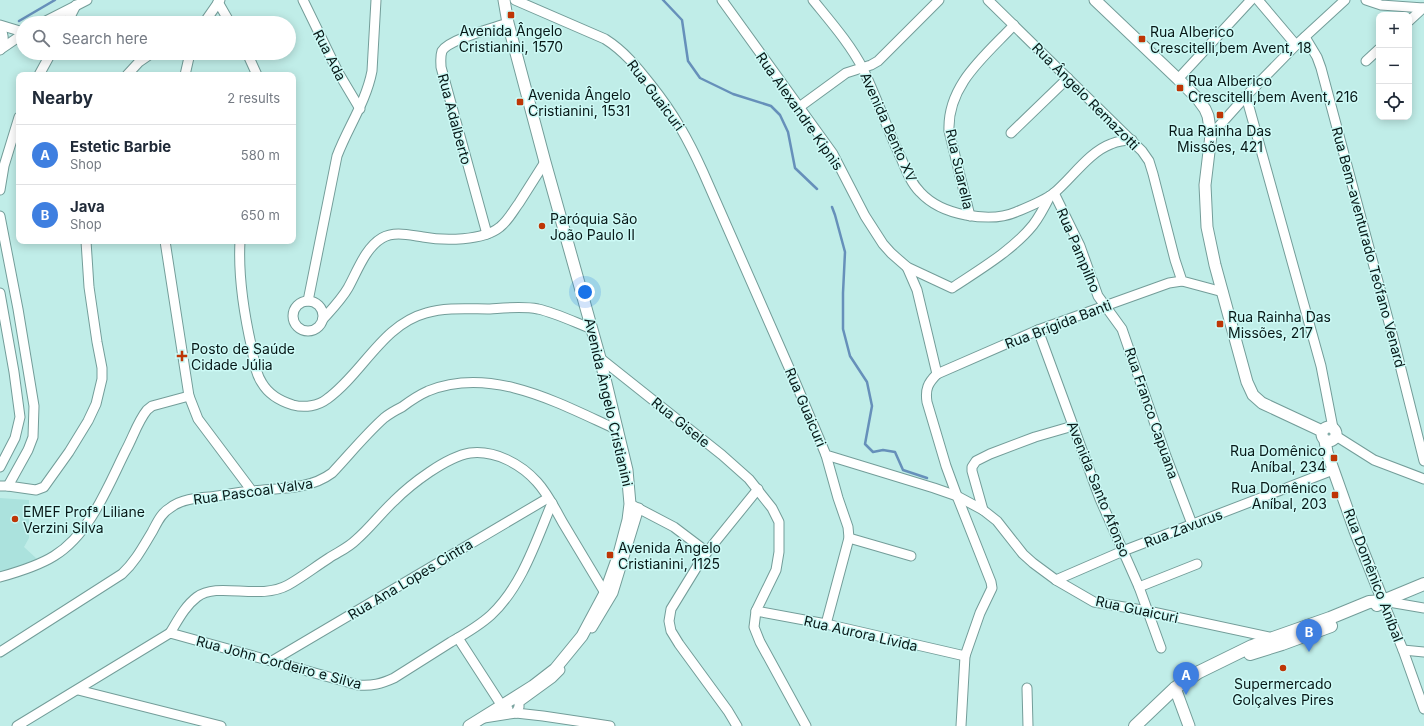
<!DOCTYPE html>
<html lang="en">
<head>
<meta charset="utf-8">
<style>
	:root { --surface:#fff; --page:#f2f2f3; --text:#1f2937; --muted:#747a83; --line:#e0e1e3; --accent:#7c3aed }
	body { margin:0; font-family:Inter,sans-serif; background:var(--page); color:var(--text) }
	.controls { position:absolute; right:12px; top:12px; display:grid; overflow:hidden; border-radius:8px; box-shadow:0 2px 10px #0003 }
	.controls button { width:36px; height:36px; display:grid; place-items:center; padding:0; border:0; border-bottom:1px solid var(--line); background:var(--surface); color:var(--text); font:20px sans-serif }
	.you { position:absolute; left:585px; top:292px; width:14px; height:14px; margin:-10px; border:3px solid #fff; border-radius:50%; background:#1a73e8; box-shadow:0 0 0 6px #1a73e833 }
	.badge { display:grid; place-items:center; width:26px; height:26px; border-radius:50%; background:var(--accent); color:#fff; font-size:13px; font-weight:700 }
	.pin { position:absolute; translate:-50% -33px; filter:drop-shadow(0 1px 2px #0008) }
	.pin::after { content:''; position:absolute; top:21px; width:14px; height:12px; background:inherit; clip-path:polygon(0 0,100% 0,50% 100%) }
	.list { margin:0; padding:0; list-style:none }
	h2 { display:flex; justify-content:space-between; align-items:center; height:52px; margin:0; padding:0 16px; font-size:17px }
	h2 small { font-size:13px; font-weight:400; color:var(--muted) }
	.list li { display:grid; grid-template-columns:26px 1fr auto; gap:12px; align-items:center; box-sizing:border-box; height:60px; padding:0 16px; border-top:1px solid var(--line) }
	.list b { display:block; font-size:15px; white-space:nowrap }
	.list p { margin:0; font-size:13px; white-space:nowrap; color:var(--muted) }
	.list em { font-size:13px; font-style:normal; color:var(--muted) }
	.icon { flex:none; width:22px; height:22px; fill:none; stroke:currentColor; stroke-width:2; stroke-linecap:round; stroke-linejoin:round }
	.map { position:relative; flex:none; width:1424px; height:726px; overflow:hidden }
	.search { position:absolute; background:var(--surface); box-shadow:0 2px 10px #0003; left:16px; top:16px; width:280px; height:44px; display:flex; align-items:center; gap:10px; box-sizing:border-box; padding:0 14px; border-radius:22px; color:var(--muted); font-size:15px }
	.panel { position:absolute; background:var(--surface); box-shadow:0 2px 10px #0003; left:16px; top:72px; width:280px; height:172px; border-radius:8px }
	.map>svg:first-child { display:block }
</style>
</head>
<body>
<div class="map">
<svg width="1424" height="726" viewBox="0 0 1424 726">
	<rect width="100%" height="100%" fill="#c0ede8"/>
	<!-- built -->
	<polygon fill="#abe2dd" points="0,498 29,500 29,538 24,547 37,559 0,575"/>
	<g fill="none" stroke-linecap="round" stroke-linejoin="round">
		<!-- stream -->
		<g stroke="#6690ba" stroke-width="2.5">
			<polyline points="663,0 682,20 688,61 700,78 733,94 771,106 780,115 788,132 795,168 817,189"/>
			<polyline points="19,21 55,0"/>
			<polyline points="832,207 835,215 845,252 843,293 843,329 850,356 867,382 872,406 865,444 873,452 883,450 895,452 903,470 927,478"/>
		</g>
		<!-- minor casing -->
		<g stroke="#739d99" stroke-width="11">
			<g id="minor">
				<polyline points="303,0 338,72 360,109"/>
				<path d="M515,0L605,39C624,51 637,67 651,85C674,114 688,139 703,172L794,379L826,455L934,488L957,496L983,510L997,521L1023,554L1033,563L1056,580L1094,602L1148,611L1274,638"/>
				<path d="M722,0L833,154L865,216L883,244L891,253L907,267L952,288C979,270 1013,250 1033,225C1040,216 1045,206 1050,196"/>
				<path d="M813,0C830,21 851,45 863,69C877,98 887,129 901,158C906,170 911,183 920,192C932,205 949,212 966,215C983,218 1000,219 1016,212C1028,207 1044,201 1054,193C1072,178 1089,152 1111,144C1118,141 1125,140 1132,140"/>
				<polyline points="988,0 1142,151 1149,161 1153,174 1175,260 1182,281 1223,292"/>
				<polyline points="1258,0 1296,45"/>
				<polyline points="1366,0 1381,5 1424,8"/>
				<polyline points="218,2 230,23"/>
				<polyline points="1409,21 1423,8"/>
				<polyline points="42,23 87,0"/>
				<polyline points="67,23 76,5"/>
				<polyline points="204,23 220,0"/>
				<polyline points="0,25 23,32"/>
				<path d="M0,27C4,35 5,42 0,50"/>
				<polyline points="1305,37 1317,57 1321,68 1395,345 1424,461"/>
				<polyline points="1,49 23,34"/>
				<polyline points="247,53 257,75"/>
				<polyline points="1366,61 1379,49"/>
				<polyline points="39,75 51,53"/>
				<polyline points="127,75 139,62 152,53"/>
				<polyline points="185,75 190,53"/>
				<polyline points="1178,79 1251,0"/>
				<polyline points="1246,96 1321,366 1333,428"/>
				<polyline points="798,108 846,73 871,65 878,61 939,0"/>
				<polyline points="1011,133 1068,78"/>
				<polyline points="1211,135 1246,96 1296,45 1345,0"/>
				<polyline points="0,190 4,166 19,117"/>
				<polyline points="1054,193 1080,246 1098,296 1122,329 1166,456 1192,524"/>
				<polyline points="0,216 18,309 34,406 33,437 28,450 8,486"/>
				<path d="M970,216L949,131C947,85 985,56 1014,25"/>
				<path d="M487,234L441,67C441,62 440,57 442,51C449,39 494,28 508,23"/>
				<polyline points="165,241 189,396 198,419 252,491"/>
				<path d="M240,241C238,277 244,314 252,349C254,360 255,373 262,383C269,395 280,401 293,405C305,408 318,406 327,399C363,373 382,325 426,313C446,307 469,309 490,309C505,308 522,306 538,309C556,313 574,322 592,329"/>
				<path d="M907,267L917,290L937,374C928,383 925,389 927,402L946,466L957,496L991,582L992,588L980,613L965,656L961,726"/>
				<polyline points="0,293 14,372 20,417 15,438 0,467"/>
				<path d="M308,301L337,156C348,127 366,102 372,71L376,0"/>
				<circle cx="308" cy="316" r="15"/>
				<path d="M323,319C332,309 341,300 348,288C357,272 365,248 382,238C394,231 409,235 423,237C444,241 483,241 500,227C508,221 513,211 519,203C528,189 536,176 545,162"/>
				<polyline points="1038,330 1100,499 1139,587 1161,648"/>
				<polyline points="600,358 722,455 749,479 772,508 779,522 779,552 776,570 756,611 754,627 760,642 806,726"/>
				<polyline points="937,374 1038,330 1169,283 1182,281"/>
				<polyline points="1336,436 1374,460 1424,479"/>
				<polyline points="826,455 838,498 848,527 849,538 826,624"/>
				<polyline points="0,486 8,486 36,490 44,487 69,452 88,421 96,404 102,379 102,368 97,342 89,287 86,241"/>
				<polyline points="630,504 674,527 707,552 698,565 671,609 669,621 671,631 679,644 728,711 737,726"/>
				<polyline points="983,510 972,471 972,467 976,461 990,454 1035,437 1073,426"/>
				<polyline points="849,538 911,556"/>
				<polyline points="707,552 758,489"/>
				<path d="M0,577C18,572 38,566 54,556C90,534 108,486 126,450C133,437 138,421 147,410L152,406L189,396"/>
				<polyline points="1056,580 1123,551 1333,470"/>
				<polyline points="1139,587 1197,564"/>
				<polyline points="1383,601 1403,650 1424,709"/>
				<polyline points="1383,601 1424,608"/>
				<polyline points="756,611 826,624 965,656"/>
				<polyline points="592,628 613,593 639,508"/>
				<path d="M170,633C178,620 185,606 197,597C218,581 259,601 288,585C302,577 315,567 329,558C338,552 348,548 356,540C370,528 381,513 394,501C411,484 446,457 470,453C495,450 521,464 537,482C548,494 555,509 563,523C577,546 591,570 605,593"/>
				<polyline points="458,638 502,706 508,709"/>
				<polyline points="1403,650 1424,652"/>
				<path d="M0,652L122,574C135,562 143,547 152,532C157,523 161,513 170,508C181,499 197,498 210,497C224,495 239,492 253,491C279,488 309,490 332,473C349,455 365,435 384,418C389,414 396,410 402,407C410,401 419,395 428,391C492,365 560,404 618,430"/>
				<polyline points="272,661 548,498"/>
				<polyline points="1027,688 1028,726"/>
				<polyline points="78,690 221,726"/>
				<polyline points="516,713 519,707 519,702 552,678 560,670"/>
				<polyline points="484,718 516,713 543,716 610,726"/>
				<path d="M17,726L170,633L358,685C372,686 381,684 394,678C413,666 432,654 451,642C465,634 479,626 491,615C522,586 536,541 552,503"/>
			</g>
		</g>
		<!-- tertiary casing -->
		<g stroke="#739d99" stroke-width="13">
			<g id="tertiary">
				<polyline points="1095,0 1178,79 1197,98 1205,109 1208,116 1211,135 1205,185 1207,227 1215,265 1247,382 1253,395 1262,403 1322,431"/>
				<circle cx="1329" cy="434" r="7"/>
				<polyline points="1325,441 1327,452 1355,531 1383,601"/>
				<polyline points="1175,688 1189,726"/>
				<polyline points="469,726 533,686 555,669 582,636 605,593 619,554 628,520 630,504 627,470 600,358 545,162 508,23 504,0"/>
			</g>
		</g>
		<!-- secondary casing -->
		<g stroke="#739d99" stroke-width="14">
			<g id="secondary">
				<polyline points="1377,605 1383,601 1424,584"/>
				<polyline points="1250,654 1282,644 1331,626"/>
				<polyline points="1135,726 1175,688 1199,672 1252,646 1273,638 1330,618 1369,602 1383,601"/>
			</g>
		</g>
		<!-- minor -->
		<use href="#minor" stroke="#fff" stroke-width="9"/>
		<!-- tertiary -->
		<use href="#tertiary" stroke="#fff" stroke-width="11"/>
		<!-- secondary -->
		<use href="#secondary" stroke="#fff" stroke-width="12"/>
	</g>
	<!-- markers -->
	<g fill="#be3606" stroke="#cdfaf6" stroke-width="1.5">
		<rect x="507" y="11" width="8" height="8" rx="2"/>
		<rect x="1138" y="35" width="8" height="8" rx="2"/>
		<rect x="1176" y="84" width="8" height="8" rx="2"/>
		<rect x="516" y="98" width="8" height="8" rx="2"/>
		<rect x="1216" y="111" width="8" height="8" rx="2"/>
		<circle cx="542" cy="226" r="4"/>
		<rect x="1216" y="320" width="8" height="8" rx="2"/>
		<path d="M180 350h4v4h4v4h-4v4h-4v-4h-4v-4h4z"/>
		<rect x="1330" y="454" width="8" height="8" rx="2"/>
		<rect x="1331" y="491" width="8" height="8" rx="2"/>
		<circle cx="15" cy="519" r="4"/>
		<rect x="606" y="551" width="8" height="8" rx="2"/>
		<circle cx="1283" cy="668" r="4"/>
	</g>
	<g text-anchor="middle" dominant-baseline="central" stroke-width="3" stroke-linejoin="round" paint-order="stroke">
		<!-- poi labels -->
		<g font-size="14" fill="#081918" stroke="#cdfaf6" text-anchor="start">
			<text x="511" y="30" text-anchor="middle">Avenida Ângelo<tspan x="511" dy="16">Cristianini, 1570</tspan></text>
			<text x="1150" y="31">Rua Alberico<tspan x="1150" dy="16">Crescitelli,bem Avent, 18</tspan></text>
			<text x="1188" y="80">Rua Alberico<tspan x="1188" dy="16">Crescitelli,bem Avent, 216</tspan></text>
			<text x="528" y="94">Avenida Ângelo<tspan x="528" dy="16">Cristianini, 1531</tspan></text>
			<text x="1220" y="130" text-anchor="middle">Rua Rainha Das<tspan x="1220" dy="16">Missões, 421</tspan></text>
			<text x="550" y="218">Paróquia São<tspan x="550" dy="16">João Paulo II</tspan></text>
			<text x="1228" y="316">Rua Rainha Das<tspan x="1228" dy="16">Missões, 217</tspan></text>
			<text x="191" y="348">Posto de Saúde<tspan x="191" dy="16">Cidade Júlia</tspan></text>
			<text x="1326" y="450" text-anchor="end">Rua Domênico<tspan x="1326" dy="16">Aníbal, 234</tspan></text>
			<text x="1327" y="487" text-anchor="end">Rua Domênico<tspan x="1327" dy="16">Aníbal, 203</tspan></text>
			<text x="23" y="511">EMEF Profª Liliane<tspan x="23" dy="16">Verzini Silva</tspan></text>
			<text x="618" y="547">Avenida Ângelo<tspan x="618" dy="16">Cristianini, 1125</tspan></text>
			<text x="1283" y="683" text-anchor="middle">Supermercado<tspan x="1283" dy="16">Golçalves Pires</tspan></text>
		</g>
		<!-- street labels -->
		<g font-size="14" fill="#081918" stroke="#cdfaf6">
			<text transform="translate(330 55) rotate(63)">Rua Ada</text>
			<text transform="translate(656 95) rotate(53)">Rua Guaicuri</text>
			<text transform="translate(1086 96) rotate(45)">Rua Ângelo Remazotti</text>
			<text transform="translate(800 111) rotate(55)">Rua Alexandre Kipnis</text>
			<text transform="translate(455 119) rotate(75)">Rua Adalberto</text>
			<text transform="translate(889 127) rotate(66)">Avenida Bento XV</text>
			<text transform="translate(960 169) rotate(77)">Rua Suarella</text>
			<text transform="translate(1369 247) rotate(75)">Rua Bem-aventurado Teófano Venard</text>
			<text transform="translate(1079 250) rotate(67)">Rua Pampilho</text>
			<text transform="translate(1058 324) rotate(-21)">Rua Brígida Banti</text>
			<text transform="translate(609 402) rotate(77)">Avenida Ângelo Cristianini</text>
			<text transform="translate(806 407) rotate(67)">Rua Guaicuri</text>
			<text transform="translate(1152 413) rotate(71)">Rua Franco Capuana</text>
			<text transform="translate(681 422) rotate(39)">Rua Gisele</text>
			<text transform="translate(1099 489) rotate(68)">Avenida Santo Afonso</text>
			<text transform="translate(253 491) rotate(-8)">Rua Pascoal Valva</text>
			<text transform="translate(1183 528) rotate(-21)">Rua Zavurus</text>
			<text transform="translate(1374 575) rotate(69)">Rua Domênico Aníbal</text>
			<text transform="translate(410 579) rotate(-31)">Rua Ana Lopes Cintra</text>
			<text transform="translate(1137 609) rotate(12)">Rua Guaicuri</text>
			<text transform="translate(861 633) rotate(13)">Rua Aurora Lívida</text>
			<text transform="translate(279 662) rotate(15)">Rua John Cordeiro e Silva</text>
		</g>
	</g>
</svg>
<div class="controls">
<button>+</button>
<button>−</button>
<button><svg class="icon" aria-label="locate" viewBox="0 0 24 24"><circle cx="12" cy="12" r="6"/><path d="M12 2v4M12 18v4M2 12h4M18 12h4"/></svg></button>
</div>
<div class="you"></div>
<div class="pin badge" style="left:1186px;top:695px;background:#3f7fe0">A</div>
<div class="pin badge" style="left:1309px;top:652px;background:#3f7fe0">B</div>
<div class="search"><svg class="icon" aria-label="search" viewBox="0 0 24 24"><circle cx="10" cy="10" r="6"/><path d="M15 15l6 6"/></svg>Search here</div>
<section class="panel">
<h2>Nearby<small>2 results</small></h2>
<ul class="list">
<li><span class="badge" style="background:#3f7fe0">A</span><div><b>Estetic Barbie</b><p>Shop</p></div><em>580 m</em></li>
<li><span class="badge" style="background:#3f7fe0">B</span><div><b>Java</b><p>Shop</p></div><em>650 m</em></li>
</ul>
</section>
</div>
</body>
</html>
